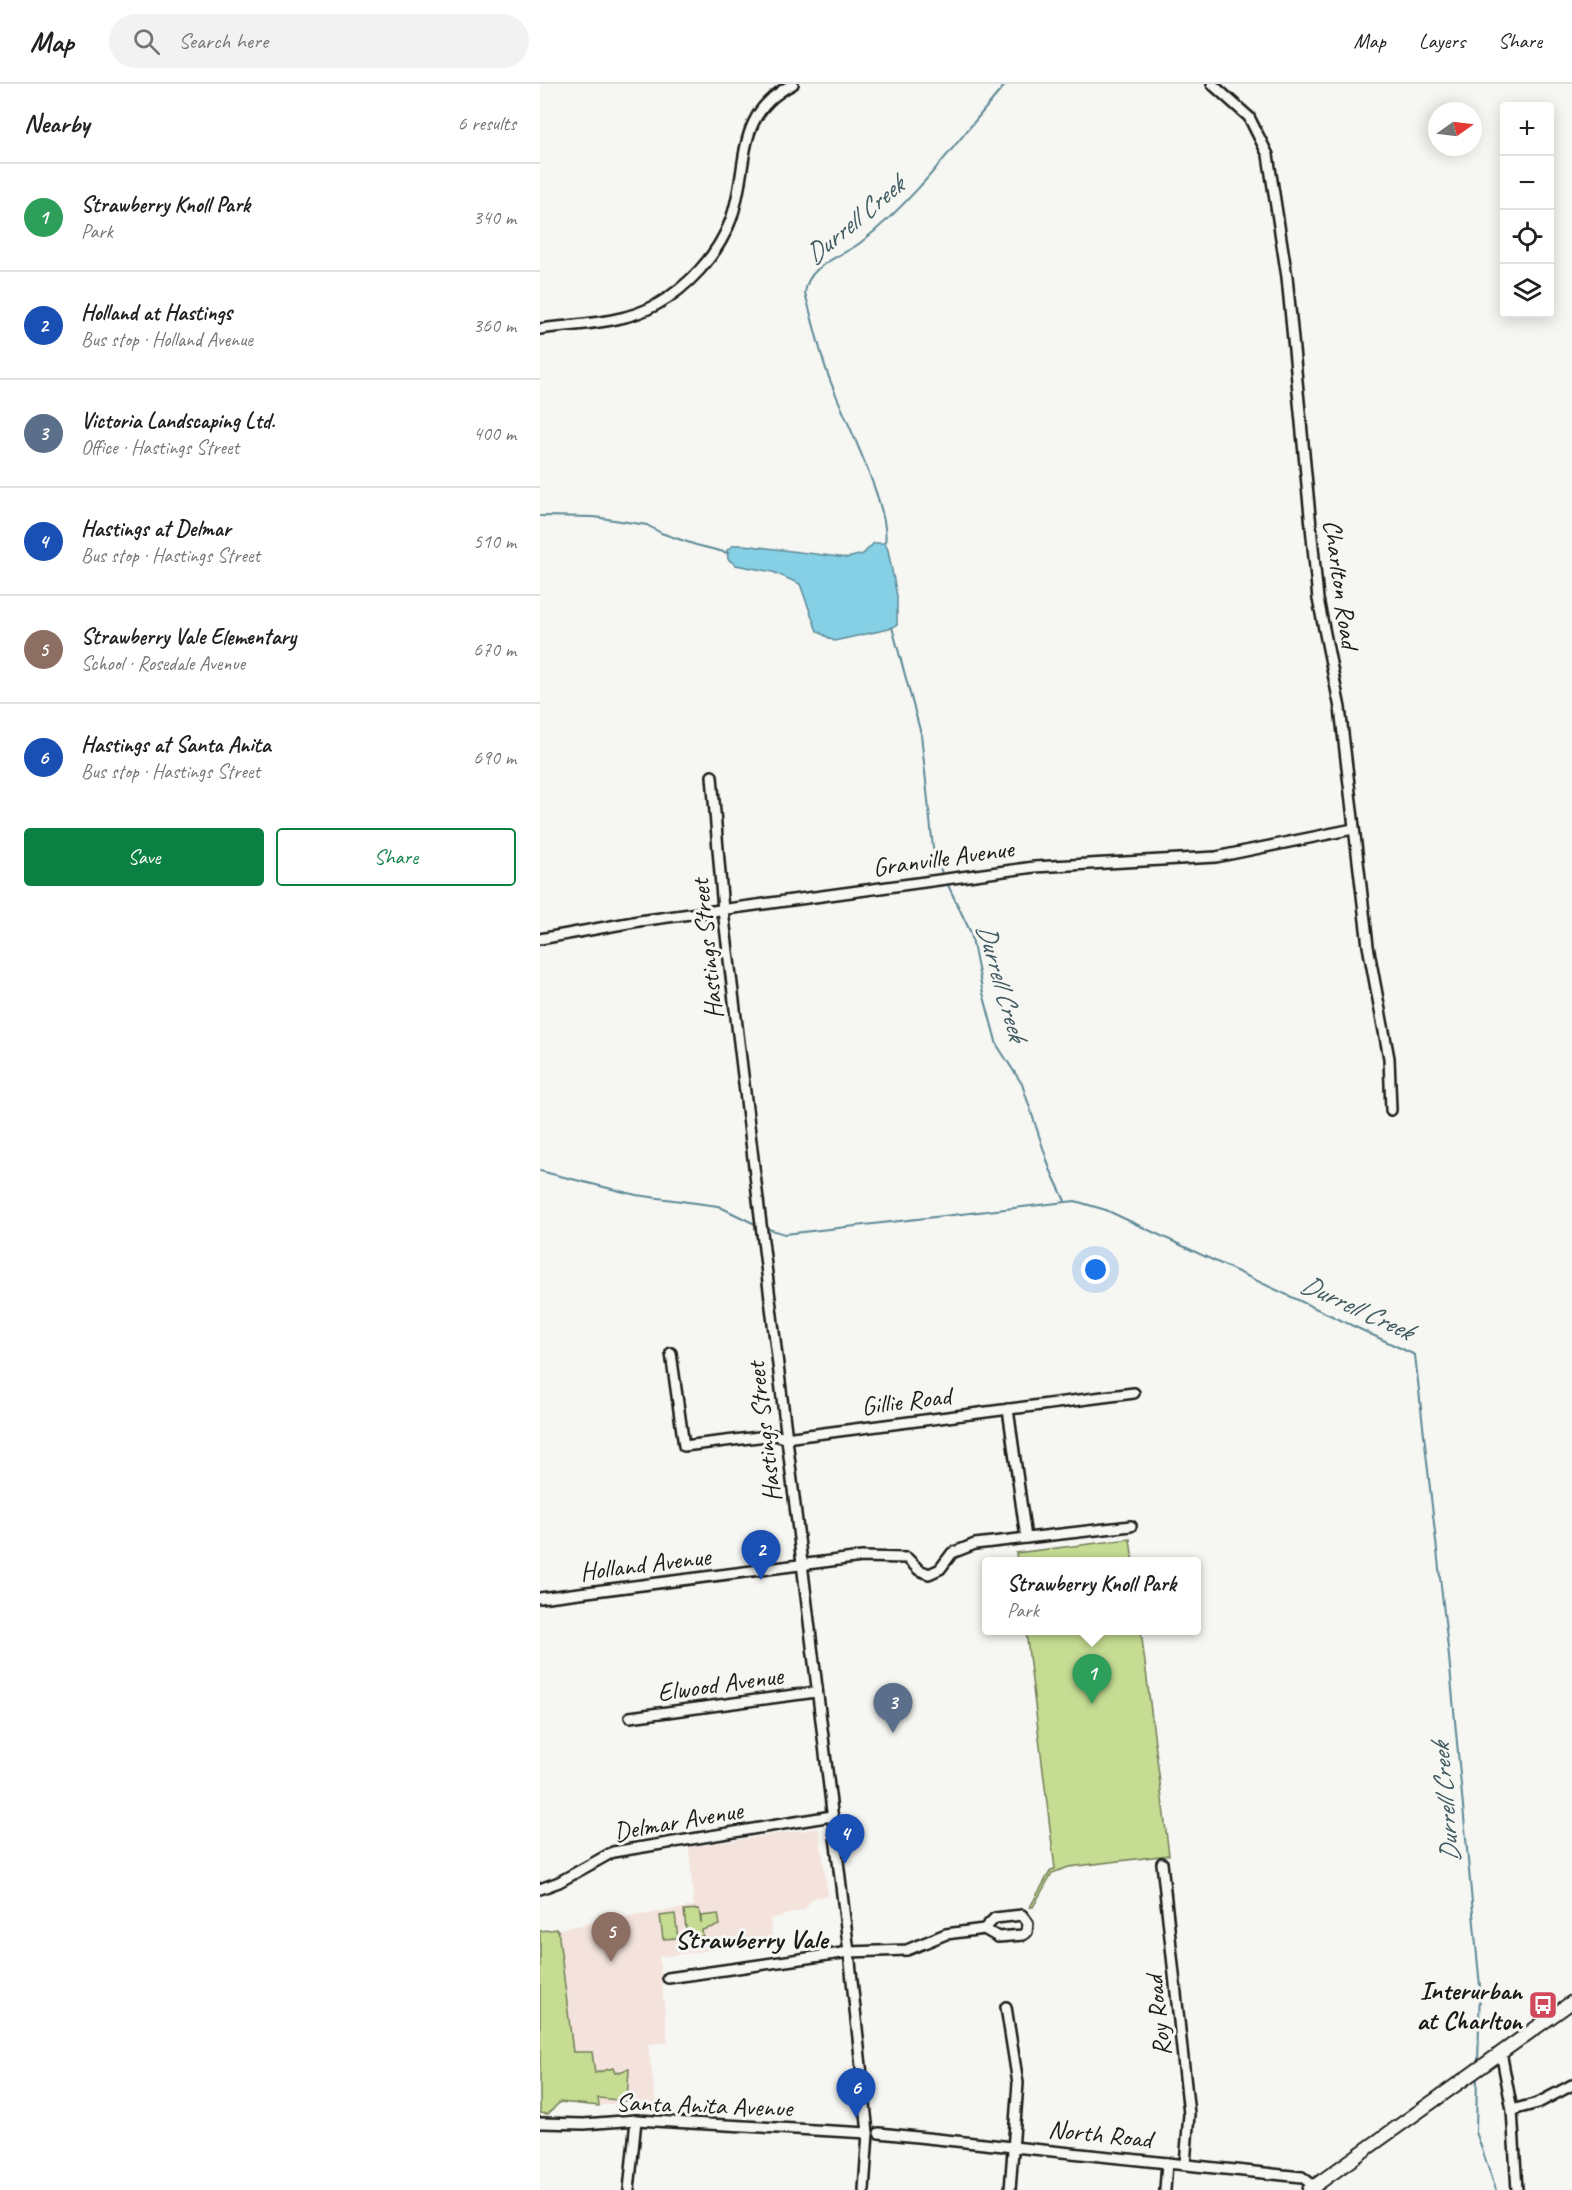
<!DOCTYPE html>
<html lang="en">
<head>
<meta charset="utf-8">
<style>
	:root { --surface:#fff; --page:#f2f2f2; --text:#222; --muted:#767676; --line:#e0e0e0; --accent:#0b8043 }
	body { margin:0; font-family:Caveat,sans-serif; background:var(--page); color:var(--text) }
	.controls { position:absolute; right:18px; top:18px; display:grid; overflow:hidden; border-radius:6px; box-shadow:0 3px 15px #0003 }
	.controls button { width:54px; height:54px; display:grid; place-items:center; padding:0; border:0; border-bottom:2px solid var(--line); background:var(--surface); color:var(--text); font:30px sans-serif }
	.compass { position:absolute; left:888px; top:18px; width:54px; height:54px; border-radius:50%; background:var(--surface); box-shadow:0 3px 15px #0003; rotate:76deg }
	.you { position:absolute; left:556px; top:1186px; width:21px; height:21px; margin:-15px; border:4px solid #fff; border-radius:50%; background:#1a73e8; box-shadow:0 0 0 9px #1a73e833 }
	.badge { display:grid; place-items:center; width:39px; height:39px; border-radius:50%; background:var(--accent); color:#fff; font-size:20px; font-weight:700 }
	.pin { position:absolute; translate:-50% -50px; filter:drop-shadow(0 2px 3px #0008) }
	.pin::after { content:''; position:absolute; top:32px; width:21px; height:18px; background:inherit; clip-path:polygon(0 0,100% 0,50% 100%) }
	.popup { position:absolute; left:442px; top:1473px; width:219px; height:78px; box-sizing:border-box; display:grid; place-content:center; border-radius:6px; background:var(--surface); filter:drop-shadow(0 2px 4px #0005); font-size:20px; white-space:nowrap; color:var(--muted) }
	.popup b { font-size:22px; color:var(--text) }
	.popup::after { content:''; position:absolute; left:50%; top:100%; margin-left:-12px; border:12px solid transparent; border-top-color:var(--surface) }
	.list { margin:0; padding:0; list-style:none }
	h2 { display:flex; justify-content:space-between; align-items:center; height:78px; margin:0; padding:0 24px; font-size:26px }
	h2 small { font-size:20px; font-weight:400; color:var(--muted) }
	.list li { display:grid; grid-template-columns:39px 1fr auto; gap:18px; align-items:center; box-sizing:border-box; height:108px; padding:0 24px; border-top:2px solid var(--line) }
	.list b { display:block; font-size:22px; white-space:nowrap }
	.list p { margin:0; font-size:20px; white-space:nowrap; color:var(--muted) }
	.list em { font-size:20px; font-style:normal; color:var(--muted) }
	.actions { display:flex; gap:12px; padding:18px 24px }
	.actions a { flex:1; padding:14px 0; border:2px solid var(--accent); border-radius:6px; text-align:center; font-size:21px; color:var(--accent) }
	.actions .main { background:var(--accent); color:#fff }
	.icon { flex:none; width:33px; height:33px; fill:none; stroke:currentColor; stroke-width:2; stroke-linecap:round; stroke-linejoin:round }
	.map { position:relative; flex:none; width:1032px; height:2106px; overflow:hidden }
	header { display:flex; align-items:center; gap:36px; box-sizing:border-box; height:84px; padding:0 30px; background:var(--surface); border-bottom:2px solid var(--line) }
	header strong { font-size:28px }
	nav { display:flex; gap:33px; margin-inline-start:auto; font-size:21px }
	.search { width:420px; height:54px; background:var(--page); display:flex; align-items:center; gap:15px; box-sizing:border-box; padding:0 21px; border-radius:33px; color:var(--muted); font-size:22px }
	main { display:flex }
	aside { flex:1; background:var(--surface) }
	.map>svg:first-child { display:block }
</style>
</head>
<body>
<header>
<strong>Map</strong>
<div class="search"><svg class="icon" aria-label="search" viewBox="0 0 24 24"><circle cx="10" cy="10" r="6"/><path d="M15 15l6 6"/></svg>Search here</div>
<nav><a>Map</a><a>Layers</a><a>Share</a></nav>
</header>
<main>
<aside>
<h2>Nearby<small>6 results</small></h2>
<ul class="list">
<li><span class="badge" style="background:#2e9e5b">1</span><div><b>Strawberry Knoll Park</b><p>Park</p></div><em>340 m</em></li>
<li><span class="badge" style="background:#1a4fb4">2</span><div><b>Holland at Hastings</b><p>Bus stop · Holland Avenue</p></div><em>360 m</em></li>
<li><span class="badge" style="background:#5c6f8a">3</span><div><b>Victoria Landscaping Ltd.</b><p>Office · Hastings Street</p></div><em>400 m</em></li>
<li><span class="badge" style="background:#1a4fb4">4</span><div><b>Hastings at Delmar</b><p>Bus stop · Hastings Street</p></div><em>510 m</em></li>
<li><span class="badge" style="background:#8d6e63">5</span><div><b>Strawberry Vale Elementary</b><p>School · Rosedale Avenue</p></div><em>670 m</em></li>
<li><span class="badge" style="background:#1a4fb4">6</span><div><b>Hastings at Santa Anita</b><p>Bus stop · Hastings Street</p></div><em>690 m</em></li>
</ul>
<div class="actions"><a class="main">Save</a><a>Share</a></div>
</aside>
<div class="map">
<svg width="1032" height="2106" viewBox="0 0 1032 2106">
	<rect width="100%" height="100%" fill="#f6f6f2"/>
	<filter id="ink" filterUnits="userSpaceOnUse"><feTurbulence type="fractalNoise" baseFrequency=".0167" numOctaves="2"/><feDisplacementMap in="SourceGraphic" scale="12" xChannelSelector="R" yChannelSelector="G"/><feConvolveMatrix kernelMatrix="1 2 1 2 8 2 1 2 1" color-interpolation-filters="sRGB"/></filter>
	<g filter="url(#ink)">
		<!-- built -->
		<polygon fill="#f4e3dc" points="279,1744 288,1812 273,1814 264,1826 230,1835 233,1858 119,1873 128,1959 108,1960 116,2020 87,2017 59,2022 52,1969 33,1969 18,1845 154,1822 149,1763"/>
		<!-- green -->
		<g fill="#c5dc92" stroke="#707c57" stroke-width="1.5">
			<polygon points="590,1455 593,1477 477,1477 476,1469"/>
			<polygon points="486,1547 601,1547 629,1771 529,1783 512,1789 493,1823 490,1823 511,1786 515,1785"/>
			<polygon points="159,1825 161,1839 161,1832 178,1830 180,1841 162,1846 163,1852 147,1854 144,1826"/>
			<polygon points="135,1830 138,1854 123,1855 120,1832"/>
			<polygon points="18,1845 33,1968 52,1968 55,1989 73,1984 75,1989 89,1985 87,2017 58,2014 59,2022 20,2018 8,2030 0,2029 0,1847"/>
		</g>
		<!-- water -->
		<polygon fill="#85d0e5" stroke="#5b8895" stroke-width="1.5" points="334,459 345,459 348,466 357,512 357,541 349,545 294,557 277,547 260,500 233,488 196,481 188,475 187,466 194,461 204,461 307,474 323,470"/>
		<g fill="none" stroke-linecap="round" stroke-linejoin="round">
			<!-- stream -->
			<g stroke="#5b8895" stroke-width="2">
				<polyline points="0,432 54,433 107,441 121,449 156,461 188,469"/>
				<path d="M345,459C352,424 298,323 286,285C278,260 272,234 265,209C268,180 300,174 320,159C378,114 419,54 466,0"/>
				<polyline points="352,543 381,650 393,764 403,792"/>
				<polyline points="406,797 431,849 442,905 457,961 482,1000 510,1085 525,1117"/>
				<polyline points="0,1087 96,1111 178,1122 219,1142"/>
				<polyline points="225,1144 245,1150 535,1117 566,1126 875,1271 909,1573 937,1872 940,1902 938,1978"/>
				<polyline points="937,1990 936,2048 956,2106"/>
			</g>
			<!-- minor casing -->
			<g stroke="#1c1c1c" stroke-width="14">
				<g id="minor">
					<polyline points="672,0 709,33 728,71 747,193 778,515 800,624 828,862 849,974 851,1026"/>
					<path d="M0,245C37,240 82,240 116,221C147,204 177,172 190,138C211,84 191,32 253,0"/>
					<polyline points="172,692 183,826 309,1868 328,2049 324,2106"/>
					<polyline points="0,855 99,837 494,783 676,773 813,745"/>
					<polyline points="131,1269 144,1362 235,1351 245,1354 594,1309"/>
					<polyline points="468,1325 486,1454"/>
					<polyline points="0,1514 322,1473 367,1474 379,1486 389,1490 400,1485 412,1469 435,1460 591,1442"/>
					<polyline points="90,1633 276,1608"/>
					<polyline points="622,1779 649,2030 645,2080"/>
					<polyline points="0,1805 19,1798 73,1768 292,1732"/>
					<polyline points="128,1894 309,1868 367,1866 406,1850 444,1845 458,1853 483,1851 487,1848 488,1839 482,1831 455,1834 444,1845"/>
					<polyline points="466,1923 478,1999 470,2106"/>
					<polyline points="961,1968 972,2026 977,2106"/>
					<polyline points="972,2026 998,2019 1032,2001"/>
					<polyline points="0,2039 44,2040 96,2036 328,2049"/>
					<polyline points="339,2049 762,2093 774,2102"/>
					<polyline points="89,2106 96,2036"/>
					<polyline points="625,2106 627,2079"/>
				</g>
			</g>
			<!-- major casing -->
			<g stroke="#1c1c1c" stroke-width="16">
				<polyline id="major" points="769,2106 1032,1918"/>
			</g>
			<!-- minor -->
			<use href="#minor" stroke="#f6f6f2" stroke-width="9"/>
			<!-- major -->
			<use href="#major" stroke="#f6f6f2" stroke-width="12"/>
		</g>
	</g>
	<!-- icons -->
	<defs>
		<g id="bus-square" transform="scale(1.5)"><rect x="-9" y="-9" width="18" height="18" rx="4" fill="#d1495b" stroke="#f6f6f2"/><path d="M-5-6H5V4H4V6H2V4H-2V6H-4V4H-5ZM-3.5-4V0h7V-4ZM-3.5 1.2v1.5H-2V1.2ZM2 1.2v1.5H3.5V1.2Z" fill="#fff"/></g>
	</defs>
	<g fill-rule="evenodd">
		<use href="#bus-square" x="1003" y="1921"/>
	</g>
	<g text-anchor="middle" dominant-baseline="central" stroke-width="6" stroke-linejoin="round" paint-order="stroke">
		<!-- street labels -->
		<g font-size="26" fill="#1c1c1c" stroke="#f6f6f2">
			<text transform="translate(801 500) rotate(82)">Charlton Road</text>
			<text transform="translate(403 774) rotate(-8)">Granville Avenue</text>
			<text transform="translate(167 865) rotate(-96)">Hastings Street</text>
			<text transform="translate(366 1317) rotate(-7)">Gillie Road</text>
			<text transform="translate(224 1348) rotate(-97)">Hastings Street</text>
			<text transform="translate(105 1480) rotate(-7)">Holland Avenue</text>
			<text transform="translate(180 1600) rotate(-8)">Elwood Avenue</text>
			<text transform="translate(138 1737) rotate(-10)">Delmar Avenue</text>
			<text transform="translate(618 1932) rotate(-96)">Roy Road</text>
			<text transform="translate(164 2021) rotate(2)">Santa Anita Avenue</text>
			<text transform="translate(560 2050) rotate(6)">North Road</text>
		</g>
		<!-- poi labels -->
		<g font-size="26" font-weight="bold" fill="#1c1c1c" stroke="#f6f6f2" text-anchor="end">
			<text x="982" y="1906">Interurban<tspan x="982" dy="30">at Charlton</tspan></text>
		</g>
		<!-- water labels -->
		<g font-size="27" font-style="italic" fill="#415b62" stroke="#f6f6f2">
			<text transform="translate(314 136) rotate(-40)">Durrell Creek</text>
			<text transform="translate(462 898) rotate(74)">Durrell Creek</text>
			<text transform="translate(817 1223) rotate(25)">Durrell Creek</text>
			<text transform="translate(905 1719) rotate(-95)">Durrell Creek</text>
		</g>
		<!-- neighbourhood labels -->
		<g font-size="27" font-weight="bold" fill="#1c1c1c" stroke="#f6f6f2">
			<text x="211" y="1855">Strawberry Vale</text>
		</g>
	</g>
</svg>
<div class="controls">
<button>+</button>
<button>−</button>
<button><svg class="icon" aria-label="locate" viewBox="0 0 24 24"><circle cx="12" cy="12" r="6"/><path d="M12 2v4M12 18v4M2 12h4M18 12h4"/></svg></button>
<button><svg class="icon" aria-label="layers" viewBox="0 0 24 24"><path d="M12 4l9 5-9 5-9-5zM3 14l9 5 9-5"/></svg></button>
</div>
<svg class="compass" viewBox="-18 -18 36 36"><path d="M0-13l5 13h-10z" fill="#e53935"/><path d="M0 13l5-13h-10z" fill="#767676"/></svg>
<div class="you"></div>
<div class="pin badge" style="left:552px;top:1620px;background:#2e9e5b">1</div>
<div class="popup"><b>Strawberry Knoll Park</b>Park</div>
<div class="pin badge" style="left:221px;top:1496px;background:#1a4fb4">2</div>
<div class="pin badge" style="left:353px;top:1649px;background:#5c6f8a">3</div>
<div class="pin badge" style="left:305px;top:1780px;background:#1a4fb4">4</div>
<div class="pin badge" style="left:71px;top:1878px;background:#8d6e63">5</div>
<div class="pin badge" style="left:316px;top:2034px;background:#1a4fb4">6</div>
</div>
</main>
</body>
</html>
